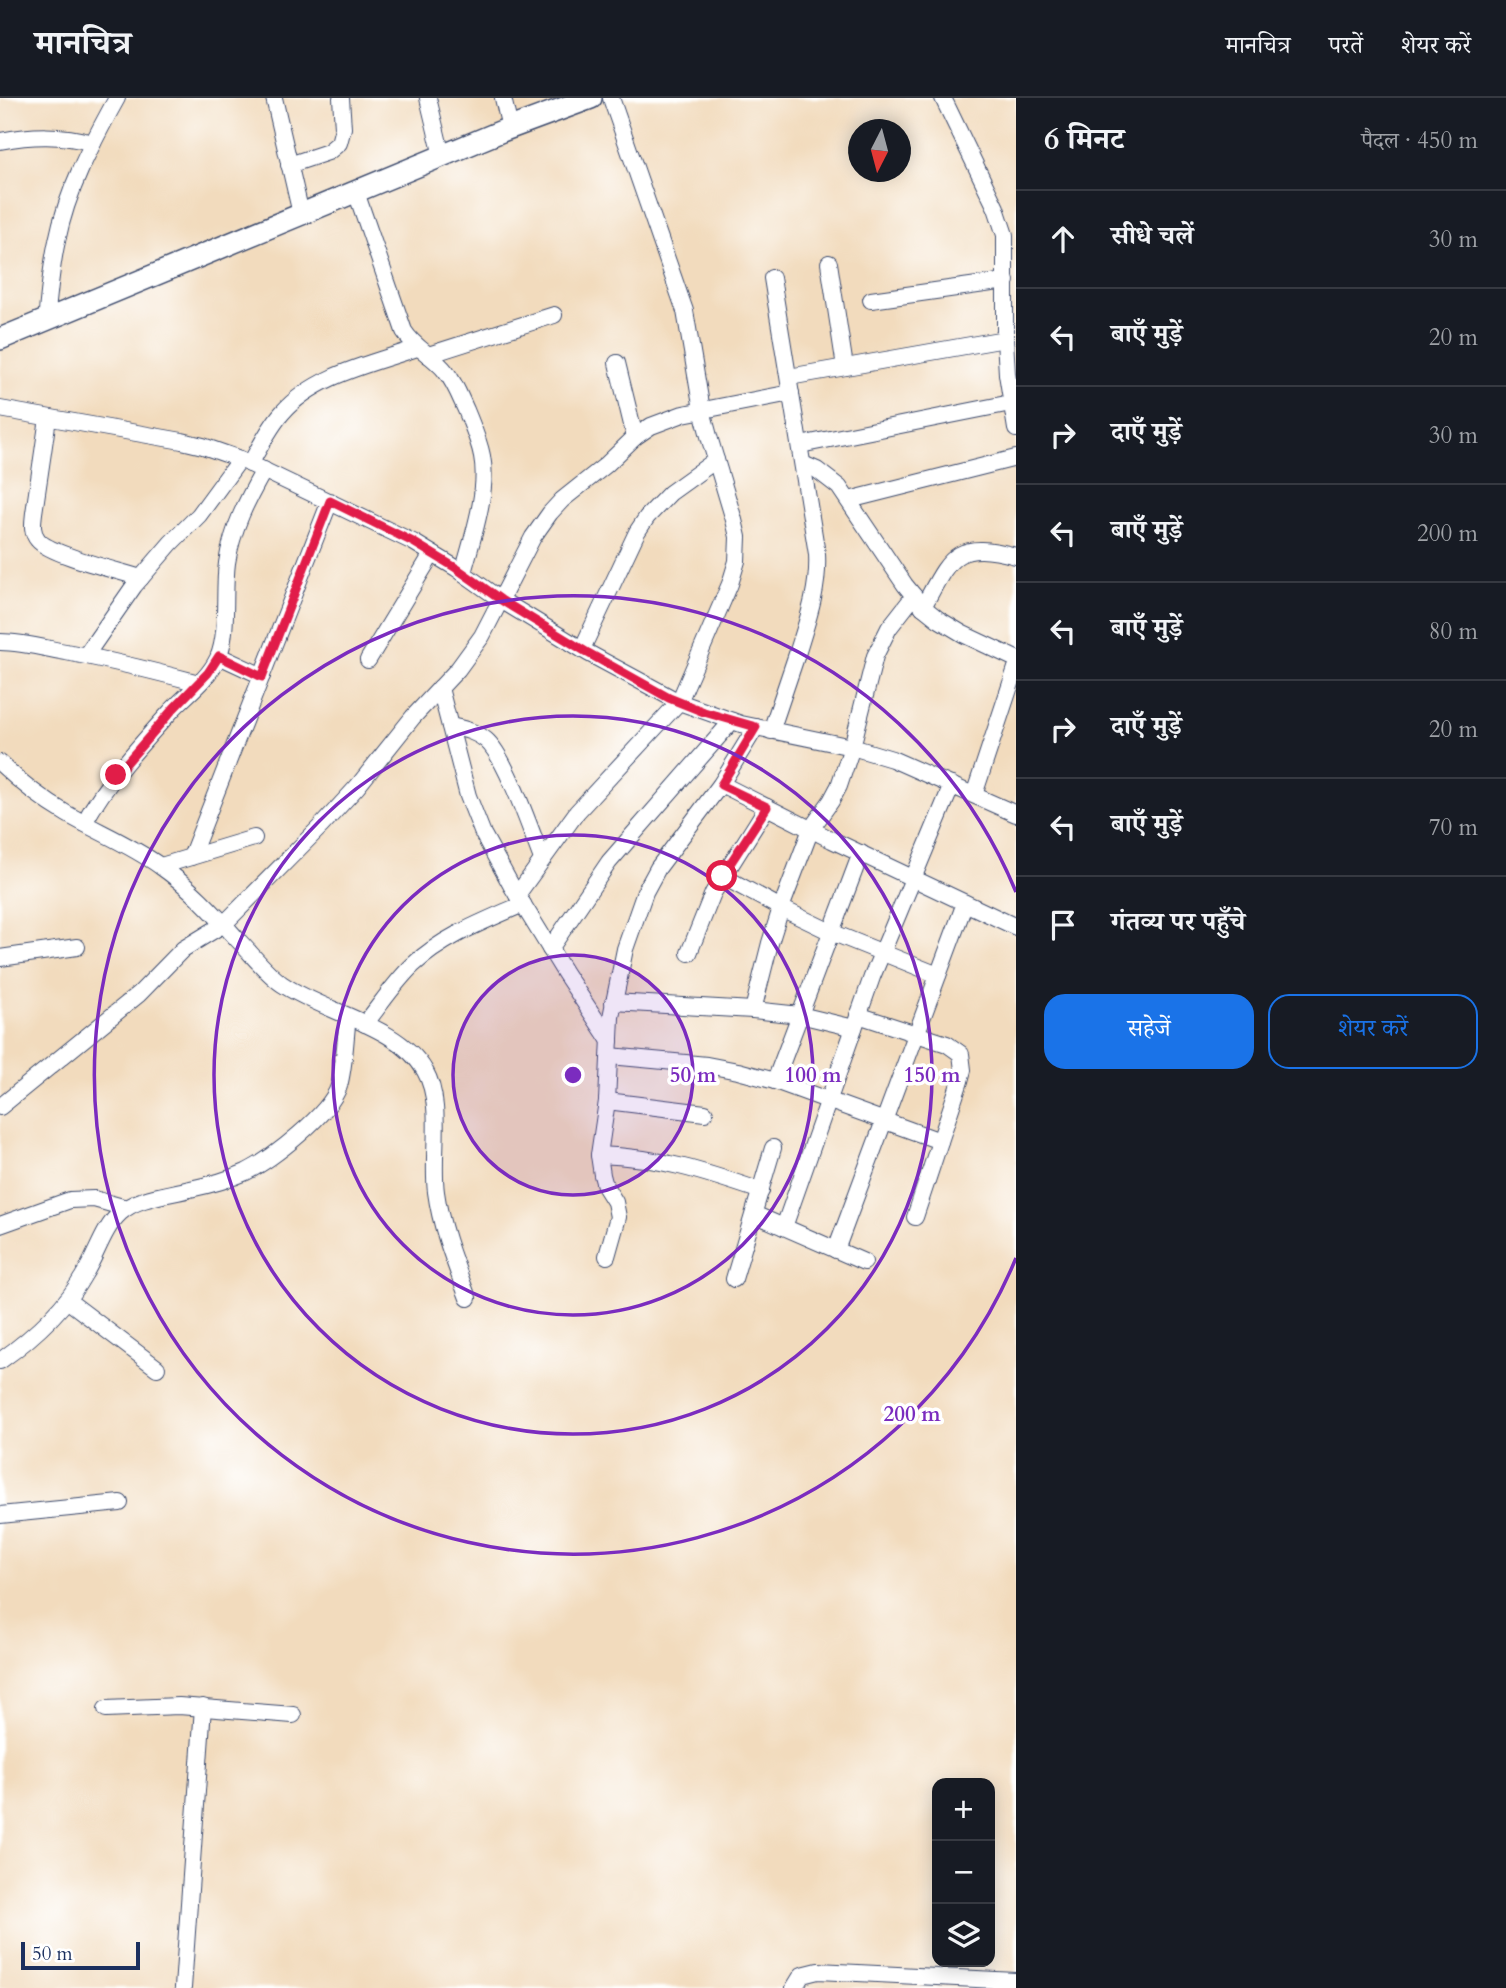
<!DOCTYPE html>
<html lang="hi">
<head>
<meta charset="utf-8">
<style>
	:root { --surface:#171b24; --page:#20242c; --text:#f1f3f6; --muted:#9ea1a6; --line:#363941; --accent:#1a73e8 }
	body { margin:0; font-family:Cardo,"Noto Serif Devanagari",serif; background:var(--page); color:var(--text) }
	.controls { position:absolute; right:21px; bottom:21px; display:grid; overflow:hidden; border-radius:14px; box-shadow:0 4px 18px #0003 }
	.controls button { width:63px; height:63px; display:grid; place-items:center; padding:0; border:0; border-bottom:2px solid var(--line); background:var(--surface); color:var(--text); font:35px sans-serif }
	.compass { position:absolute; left:848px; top:21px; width:63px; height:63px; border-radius:50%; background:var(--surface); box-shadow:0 4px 18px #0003; rotate:186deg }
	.scale { position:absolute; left:21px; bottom:18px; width:119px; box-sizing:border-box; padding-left:7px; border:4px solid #1b2f5e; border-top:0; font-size:19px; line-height:24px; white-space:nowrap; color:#1b2f5e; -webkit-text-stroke:5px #fff; paint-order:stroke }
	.stop { position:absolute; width:21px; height:21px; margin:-16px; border:5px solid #e11d48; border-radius:50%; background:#fff }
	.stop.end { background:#e11d48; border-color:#fff; box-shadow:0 2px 7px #0008 }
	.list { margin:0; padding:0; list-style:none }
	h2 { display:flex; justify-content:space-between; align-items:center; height:91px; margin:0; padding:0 28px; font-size:30px }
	h2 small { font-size:23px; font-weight:400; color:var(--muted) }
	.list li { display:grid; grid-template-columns:46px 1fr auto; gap:21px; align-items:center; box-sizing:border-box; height:98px; padding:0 28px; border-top:2px solid var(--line) }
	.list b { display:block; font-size:26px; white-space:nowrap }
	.list em { font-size:23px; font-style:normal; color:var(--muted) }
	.actions { display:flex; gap:14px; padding:21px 28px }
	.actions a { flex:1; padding:16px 0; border:2px solid var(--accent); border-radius:21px; text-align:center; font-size:24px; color:var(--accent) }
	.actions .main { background:var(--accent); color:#fff }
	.icon { flex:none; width:38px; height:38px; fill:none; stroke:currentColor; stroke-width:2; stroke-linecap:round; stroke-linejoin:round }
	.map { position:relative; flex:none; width:1016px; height:1890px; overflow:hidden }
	header { display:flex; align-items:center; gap:42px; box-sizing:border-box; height:98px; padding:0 35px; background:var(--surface); border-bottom:2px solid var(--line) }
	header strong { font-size:33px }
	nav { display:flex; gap:38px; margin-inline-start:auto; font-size:24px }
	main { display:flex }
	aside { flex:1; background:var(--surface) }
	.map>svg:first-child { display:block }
</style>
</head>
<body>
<header>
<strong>मानचित्र</strong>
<nav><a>मानचित्र</a><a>परतें</a><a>शेयर करें</a></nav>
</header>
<main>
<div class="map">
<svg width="1016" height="1890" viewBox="0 0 1016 1890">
	<rect width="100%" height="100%" fill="#fff"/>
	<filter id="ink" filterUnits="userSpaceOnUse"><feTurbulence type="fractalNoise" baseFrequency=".0143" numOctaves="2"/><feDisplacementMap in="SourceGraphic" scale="14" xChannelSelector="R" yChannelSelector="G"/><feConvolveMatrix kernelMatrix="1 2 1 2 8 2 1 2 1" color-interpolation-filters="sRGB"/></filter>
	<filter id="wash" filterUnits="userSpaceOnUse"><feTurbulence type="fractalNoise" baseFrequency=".00686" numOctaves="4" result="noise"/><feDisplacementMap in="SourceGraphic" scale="28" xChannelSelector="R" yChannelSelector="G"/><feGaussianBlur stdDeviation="1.57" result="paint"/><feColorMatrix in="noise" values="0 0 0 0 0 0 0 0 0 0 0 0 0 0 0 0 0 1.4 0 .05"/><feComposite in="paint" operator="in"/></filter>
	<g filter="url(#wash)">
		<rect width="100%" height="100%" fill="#f2dbbd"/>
	</g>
	<g filter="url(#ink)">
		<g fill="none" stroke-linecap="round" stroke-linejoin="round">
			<!-- minor casing -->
			<g stroke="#3b496c" stroke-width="18">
				<g id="minor">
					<polyline points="274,0 301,116"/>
					<polyline points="428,0 442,58"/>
					<polyline points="503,0 510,30"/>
					<polyline points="943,0 996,110 1005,137 1005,241 1007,276 1016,331"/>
					<path d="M0,43C32,37 61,36 93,45"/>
					<polyline points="289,67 328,54 339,45 343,30 341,0"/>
					<path d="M356,94L404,233C415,251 433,257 446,274C455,285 460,299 466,312C472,327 479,342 482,358C489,393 472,441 463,475"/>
					<polyline points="829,165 845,269"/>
					<polyline points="871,202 1006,183"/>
					<path d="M46,223C49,196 51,169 57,143C67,92 92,45 117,0"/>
					<polyline points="428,257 554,217"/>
					<polyline points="617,265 635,339"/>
					<polyline points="789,279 1005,241"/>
					<polyline points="0,311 182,343 203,348 240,361 413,444 456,470 501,502 588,555 679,604 741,626 852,649 892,661 1016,716"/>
					<path d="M48,320L34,415C33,424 31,434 38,442C50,457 120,473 141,480"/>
					<polyline points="800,347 1011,305"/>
					<path d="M250,366C260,349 269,330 282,315C315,277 371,266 417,250"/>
					<polyline points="803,366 817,372 839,389 905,487 923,509 938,521 963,536 1016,561"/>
					<polyline points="849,402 1016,360"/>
					<path d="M923,509C950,460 954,441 1016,458"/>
					<path d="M0,544C20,544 40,549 60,553C107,561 153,573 199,585"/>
					<polyline points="582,551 637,434 647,419 670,395 716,362"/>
					<polyline points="86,557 134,488 171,445 199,417 240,361"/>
					<polyline points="219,558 262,578"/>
					<polyline points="368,562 432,456"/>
					<polyline points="440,590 468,698 483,736 511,787 565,875 610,943"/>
					<path d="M450,628C463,631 475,633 486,642C506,659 531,733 542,761"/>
					<path d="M771,633C780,606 789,580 798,553C808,521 819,490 817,456L772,180"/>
					<path d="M0,665C20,684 43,702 67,716C98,734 131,747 160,768C189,788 214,815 237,841C252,856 265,874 282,886C325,915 399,927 425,973C444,1006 431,1057 436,1094C441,1131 455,1165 468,1200"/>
					<polyline points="721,686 832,742 1016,829"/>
					<polyline points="974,697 1016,570"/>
					<path d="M84,725C107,683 140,647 172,612C187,596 208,581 218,560C229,534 223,494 227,465C232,431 247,402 264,372"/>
					<polyline points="191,759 330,403"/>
					<polyline points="161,768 254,740"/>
					<polyline points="722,778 781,810 831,834 938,877"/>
					<polyline points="517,797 577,714 679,604 730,486 737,463 738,439 734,422 710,342 702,312 685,213 611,0"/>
					<polyline points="550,851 609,764 732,623"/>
					<polyline points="689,855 713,795 767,709"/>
					<polyline points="0,860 77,849"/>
					<polyline points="613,904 753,912 800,917 854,930"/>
					<polyline points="753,912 770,845 781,810 811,731 831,703 839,688 852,649 875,558 889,530 914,498"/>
					<polyline points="858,917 947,946 961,956 963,972 960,983 915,1119"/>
					<path d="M365,926C381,906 395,884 413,867C444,838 485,823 523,806"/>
					<polyline points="610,958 707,967 738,973 775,983 940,1043"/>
					<polyline points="775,983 861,755"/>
					<polyline points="607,1003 705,1015"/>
					<polyline points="0,1009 139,896 183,851 224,826 322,727 357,689 413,619 458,571 482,538 533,439 550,415 562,402 606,367 635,339 651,328 683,316 791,295"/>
					<path d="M599,1057C660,1059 705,1074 761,1093"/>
					<polyline points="754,1116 864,1164"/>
					<polyline points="0,1127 70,1102 94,1101 126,1110"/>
					<polyline points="784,1129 872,879 952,687"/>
					<polyline points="836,1152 965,805"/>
					<polyline points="607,1158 618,1119 615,1104 605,1088 602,1077 599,1057 607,1003 611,919 625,851 645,794 658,770 721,686 756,629"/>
					<polyline points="734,1181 773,1050"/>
					<polyline points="67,1202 157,1270"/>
					<path d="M0,1263C34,1239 65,1211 85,1175C97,1156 103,1131 120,1115C137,1099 168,1097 190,1091C209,1087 228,1082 246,1074C272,1061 330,1016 339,988C345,966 345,941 348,919"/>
					<polyline points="0,1417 120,1405"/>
					<polyline points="106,1611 179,1608 293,1617"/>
					<polyline points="183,1890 203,1609"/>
					<polyline points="794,1890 802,1877 818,1873 1016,1883"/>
				</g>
			</g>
			<!-- secondary casing -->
			<g stroke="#3b496c" stroke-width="24">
				<polyline id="secondary" points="0,241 502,33 591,0"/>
			</g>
			<!-- minor -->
			<use href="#minor" stroke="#fff" stroke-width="16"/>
			<!-- secondary -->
			<use href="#secondary" stroke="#fff" stroke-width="21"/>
		</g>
	</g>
	<g fill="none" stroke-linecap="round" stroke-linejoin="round" filter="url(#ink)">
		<!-- route -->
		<polyline stroke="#e11d48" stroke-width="9" points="116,677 174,610 208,575 219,558 262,579 330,403 413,444 456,470 501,502 588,555 669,600 704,614 756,629 721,687 767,709 722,778"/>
	</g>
	<!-- distance rings -->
	<circle cx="573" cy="977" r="120" fill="#7b2cbf" fill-opacity=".12"/>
	<g fill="none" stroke="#7b2cbf" stroke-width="3.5">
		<circle cx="573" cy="977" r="120"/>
		<circle cx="573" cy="977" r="240"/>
		<circle cx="573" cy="977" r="359"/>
		<path d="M1016 1160A479 479 0 1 1 1016 794"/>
	</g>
	<circle cx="573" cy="977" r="10" fill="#7b2cbf" stroke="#fff" stroke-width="3.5"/>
	<g font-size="21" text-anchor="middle" font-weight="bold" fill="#7b2cbf" stroke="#fff" stroke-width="7" stroke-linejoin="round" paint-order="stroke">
		<text x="693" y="984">50 m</text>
		<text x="813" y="984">100 m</text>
		<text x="932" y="984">150 m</text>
		<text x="912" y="1323">200 m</text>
	</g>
</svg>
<div class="controls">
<button>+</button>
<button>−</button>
<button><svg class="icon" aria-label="layers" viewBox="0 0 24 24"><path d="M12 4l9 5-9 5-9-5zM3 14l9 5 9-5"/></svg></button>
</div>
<svg class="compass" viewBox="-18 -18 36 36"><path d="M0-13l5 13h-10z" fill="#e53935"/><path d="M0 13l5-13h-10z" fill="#9ea1a6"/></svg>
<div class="scale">50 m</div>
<div class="stop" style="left:722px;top:778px"></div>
<div class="stop end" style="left:116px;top:677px"></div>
</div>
<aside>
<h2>6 मिनट<small>पैदल · 450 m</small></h2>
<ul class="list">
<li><svg class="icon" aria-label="ahead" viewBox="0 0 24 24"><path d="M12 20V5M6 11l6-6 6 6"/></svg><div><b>सीधे चलें</b></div><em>30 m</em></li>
<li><svg class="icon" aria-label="left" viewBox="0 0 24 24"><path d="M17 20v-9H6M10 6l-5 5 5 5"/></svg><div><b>बाएँ मुड़ें</b></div><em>20 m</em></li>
<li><svg class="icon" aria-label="right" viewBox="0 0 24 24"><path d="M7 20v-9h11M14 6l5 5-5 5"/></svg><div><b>दाएँ मुड़ें</b></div><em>30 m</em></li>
<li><svg class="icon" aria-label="left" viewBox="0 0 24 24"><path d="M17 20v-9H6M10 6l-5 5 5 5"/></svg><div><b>बाएँ मुड़ें</b></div><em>200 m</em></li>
<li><svg class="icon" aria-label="left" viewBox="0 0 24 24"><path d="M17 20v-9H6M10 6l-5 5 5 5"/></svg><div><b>बाएँ मुड़ें</b></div><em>80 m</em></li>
<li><svg class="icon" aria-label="right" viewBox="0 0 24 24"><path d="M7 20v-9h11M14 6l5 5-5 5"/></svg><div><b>दाएँ मुड़ें</b></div><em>20 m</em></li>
<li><svg class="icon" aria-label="left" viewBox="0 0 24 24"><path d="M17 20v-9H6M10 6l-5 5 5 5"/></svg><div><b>बाएँ मुड़ें</b></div><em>70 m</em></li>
<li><svg class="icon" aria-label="arrive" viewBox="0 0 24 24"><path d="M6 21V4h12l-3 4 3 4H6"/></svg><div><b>गंतव्य पर पहुँचे</b></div></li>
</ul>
<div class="actions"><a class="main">सहेजें</a><a>शेयर करें</a></div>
</aside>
</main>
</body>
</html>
